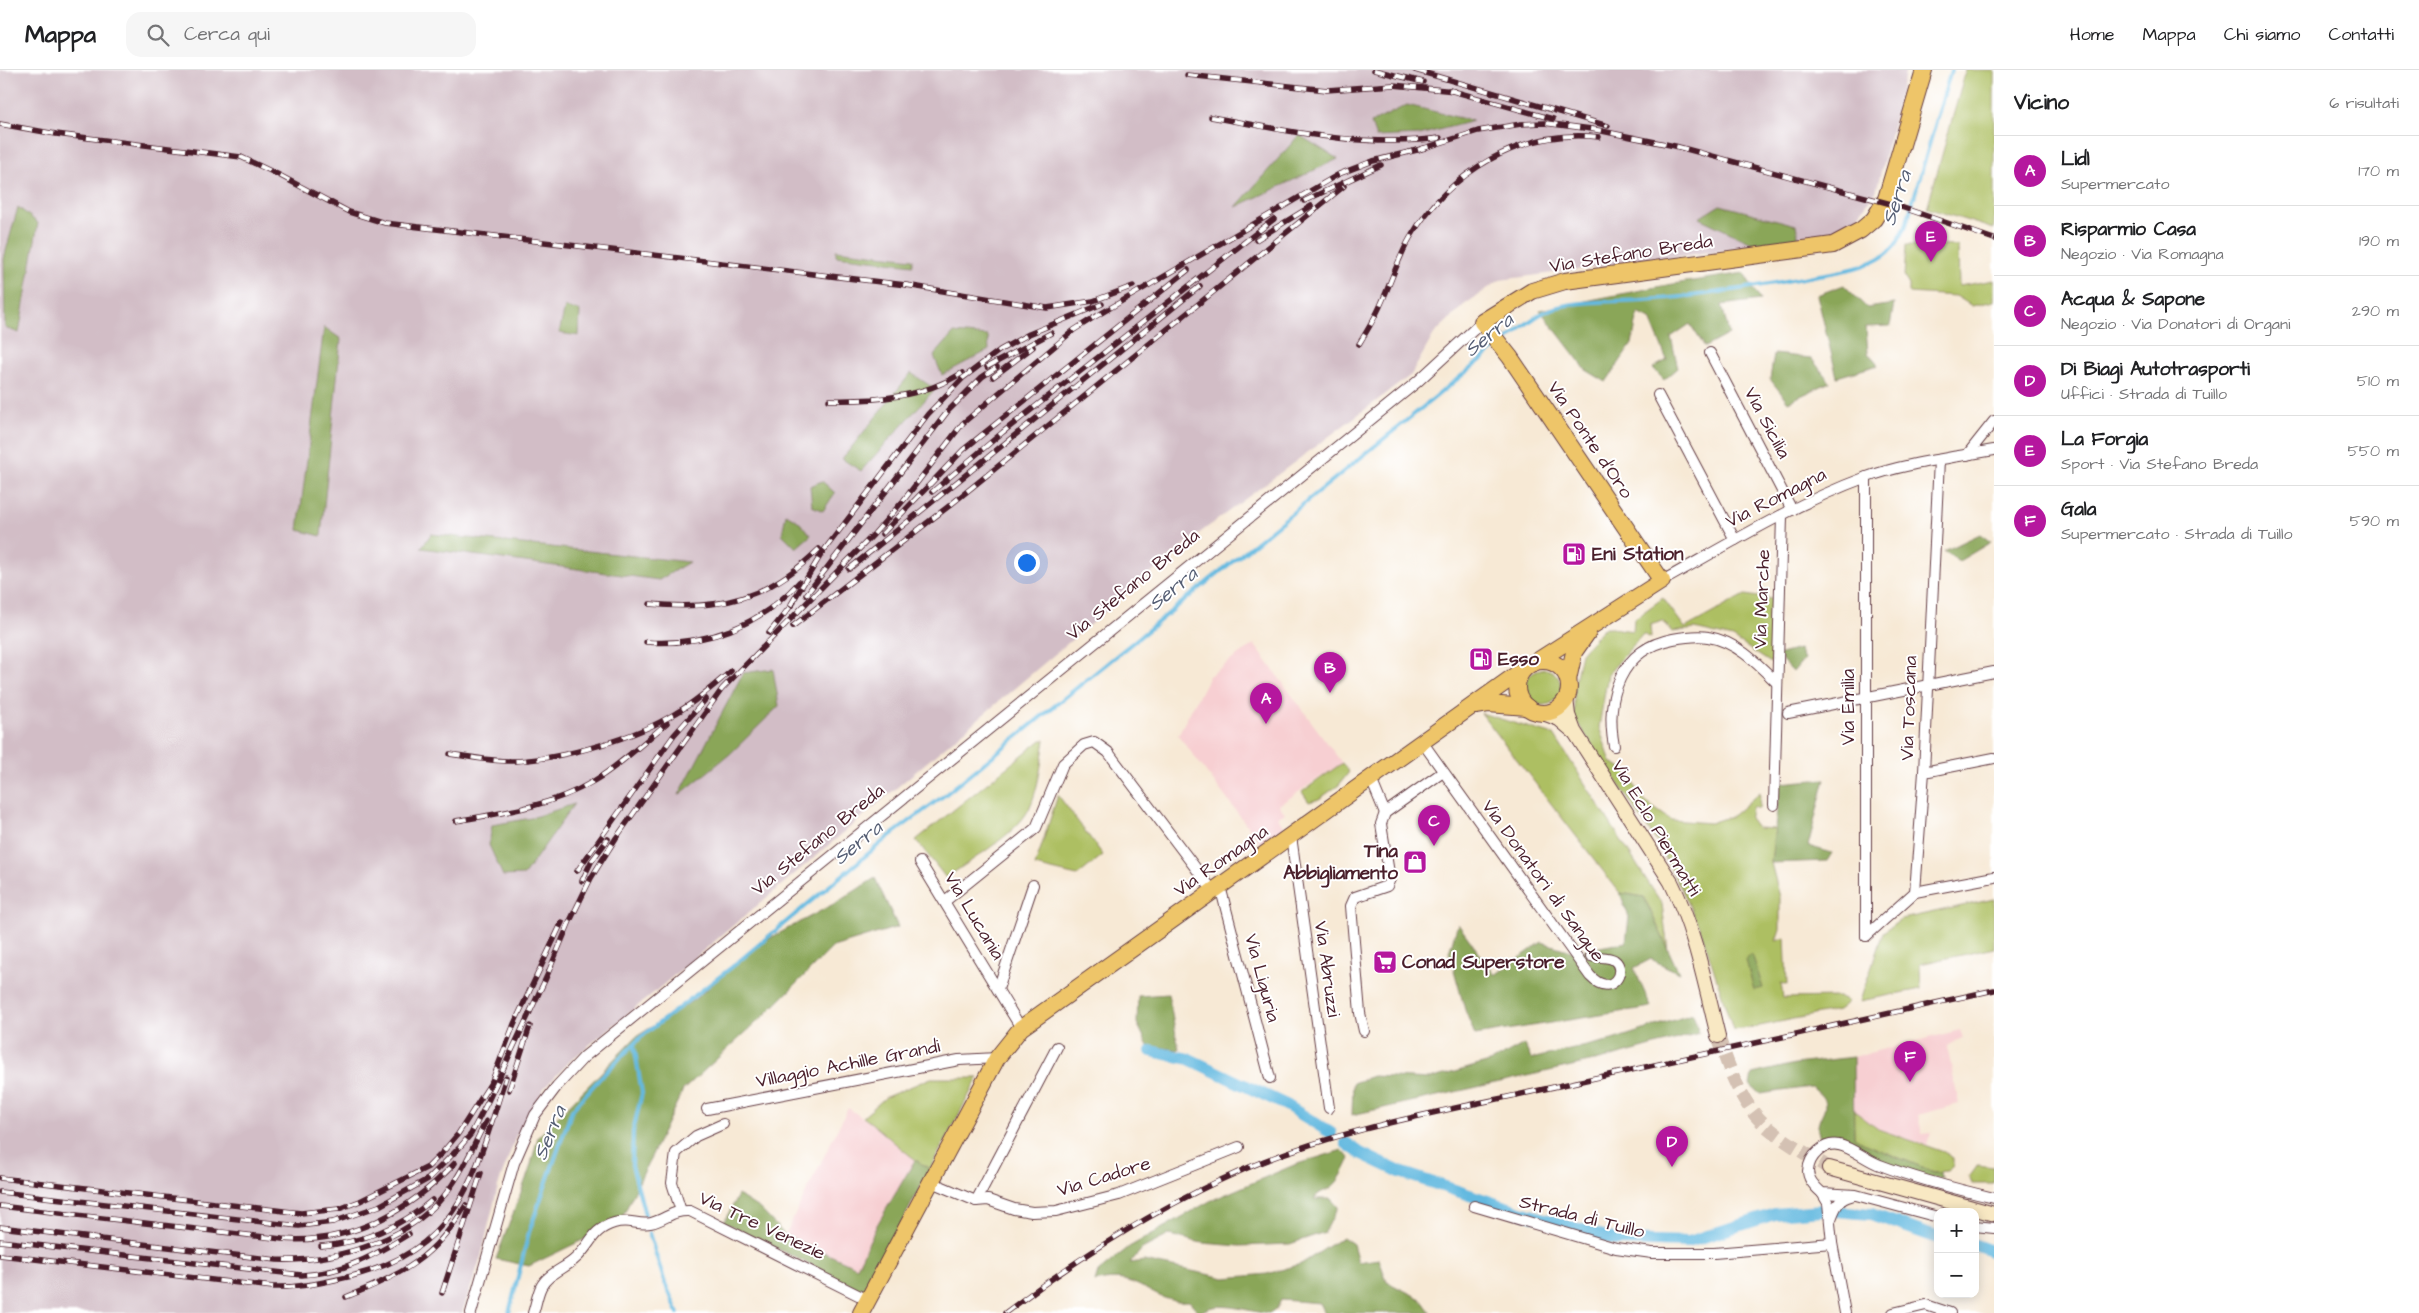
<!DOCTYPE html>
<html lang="it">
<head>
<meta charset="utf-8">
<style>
	:root { --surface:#fff; --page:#f6f6f6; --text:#202124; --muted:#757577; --line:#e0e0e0; --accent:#b5179e }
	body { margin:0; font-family:"Architects Daughter",sans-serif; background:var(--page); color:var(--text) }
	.controls { position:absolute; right:15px; bottom:15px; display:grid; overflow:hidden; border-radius:10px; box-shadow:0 2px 12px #0003 }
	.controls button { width:45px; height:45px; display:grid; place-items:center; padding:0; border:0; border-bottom:1px solid var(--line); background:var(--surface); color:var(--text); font:25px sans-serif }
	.you { position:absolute; left:1026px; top:492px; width:18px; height:18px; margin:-12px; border:4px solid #fff; border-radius:50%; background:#1a73e8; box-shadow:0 0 0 8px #1a73e833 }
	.badge { display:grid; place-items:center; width:32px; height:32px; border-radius:50%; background:var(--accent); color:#fff; font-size:16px; font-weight:700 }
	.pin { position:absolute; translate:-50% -41px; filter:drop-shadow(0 1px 2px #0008) }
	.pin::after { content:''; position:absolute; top:26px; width:18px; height:15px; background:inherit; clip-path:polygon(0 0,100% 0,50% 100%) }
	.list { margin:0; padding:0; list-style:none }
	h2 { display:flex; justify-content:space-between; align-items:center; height:65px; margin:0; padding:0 20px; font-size:21px }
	h2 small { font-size:16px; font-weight:400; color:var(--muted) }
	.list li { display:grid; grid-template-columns:32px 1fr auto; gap:15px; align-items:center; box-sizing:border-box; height:70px; padding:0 20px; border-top:1px solid var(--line) }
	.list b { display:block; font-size:19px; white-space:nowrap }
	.list p { margin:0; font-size:16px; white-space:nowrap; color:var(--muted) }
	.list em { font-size:16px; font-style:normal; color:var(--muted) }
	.icon { flex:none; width:28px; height:28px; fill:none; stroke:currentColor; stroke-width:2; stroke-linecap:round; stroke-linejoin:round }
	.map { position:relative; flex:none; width:1994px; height:1243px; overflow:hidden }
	header { display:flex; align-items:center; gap:30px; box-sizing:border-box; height:70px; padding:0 25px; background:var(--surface); border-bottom:1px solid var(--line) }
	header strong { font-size:24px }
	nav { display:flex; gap:28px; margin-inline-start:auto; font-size:18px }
	.search { width:350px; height:45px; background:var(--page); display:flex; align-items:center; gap:12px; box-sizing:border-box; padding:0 18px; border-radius:15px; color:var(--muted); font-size:19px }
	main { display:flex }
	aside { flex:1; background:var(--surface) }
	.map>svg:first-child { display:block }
</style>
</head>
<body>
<header>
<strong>Mappa</strong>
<div class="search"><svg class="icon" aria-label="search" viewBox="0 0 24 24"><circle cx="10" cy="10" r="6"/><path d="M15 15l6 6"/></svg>Cerca qui</div>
<nav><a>Home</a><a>Mappa</a><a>Chi siamo</a><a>Contatti</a></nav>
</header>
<main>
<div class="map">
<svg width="1994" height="1243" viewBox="0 0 1994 1243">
	<rect width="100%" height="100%" fill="#fff"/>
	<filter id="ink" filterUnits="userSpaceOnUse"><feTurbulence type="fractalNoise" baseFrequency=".02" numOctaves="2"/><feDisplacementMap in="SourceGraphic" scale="10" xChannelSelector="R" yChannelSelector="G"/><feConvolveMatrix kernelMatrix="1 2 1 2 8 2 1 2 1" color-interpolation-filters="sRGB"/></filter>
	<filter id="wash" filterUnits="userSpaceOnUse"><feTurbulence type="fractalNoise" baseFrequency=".0096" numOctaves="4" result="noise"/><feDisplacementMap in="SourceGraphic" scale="20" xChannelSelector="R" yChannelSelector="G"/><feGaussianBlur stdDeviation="1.12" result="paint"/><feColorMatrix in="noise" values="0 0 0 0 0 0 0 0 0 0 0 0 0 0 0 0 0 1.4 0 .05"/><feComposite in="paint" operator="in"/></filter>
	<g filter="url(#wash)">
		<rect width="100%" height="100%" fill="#f7e9d5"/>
		<!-- built -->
		<g fill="#f7cfd2">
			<polygon points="1254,574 1342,693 1279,735 1285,743 1277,748 1285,758 1262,775 1178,665 1209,606"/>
			<polygon points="1960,960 1963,968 1947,976 1959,1034 1918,1045 1922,1064 1931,1063 1927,1075 1878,1059 1853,1040 1853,987"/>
			<polygon points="848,1038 887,1064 915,1090 877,1155 857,1198 785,1165"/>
		</g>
		<!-- industrial -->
		<polygon fill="#d2bdc6" points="0,0 1906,0 1876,122 1855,149 1822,167 1500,210 1464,235 1434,264 1411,305 1189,471 651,925 572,989 544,1018 516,1066 498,1116 481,1187 462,1243 0,1243"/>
		<!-- green -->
		<g fill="#adbf62" stroke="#7c6f46">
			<polygon points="1966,0 1994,0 1994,159 1927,138"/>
			<polygon points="1906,175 1958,176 1959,216 1994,210 1994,231 1972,236 1956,226 1909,223 1909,215 1904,207"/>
			<polygon points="1745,525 1772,529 1771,593 1733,568 1695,559 1672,562 1663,551 1650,555 1651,568 1643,564 1608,604 1599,657 1611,692 1626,700 1644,731 1671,750 1710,753 1734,745 1760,722 1759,739 1753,737 1749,748 1757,758 1775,759 1771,793 1780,827 1780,859 1776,871 1785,868 1787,915 1781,913 1783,928 1838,927 1848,932 1838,940 1755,957 1733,960 1703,866 1686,828 1657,772 1574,648 1574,616 1581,583 1605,557 1633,561 1634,549 1663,528 1685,558"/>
			<circle cx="1543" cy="617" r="18"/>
			<polygon points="1481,643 1554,665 1662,834 1668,880 1644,827 1620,823"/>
			<path d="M1041,670H1045C1041,693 1039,718 1029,739C1017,764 969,791 946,808L916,770Z"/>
			<polygon points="1342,693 1349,702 1339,715 1319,729 1309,732 1302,722"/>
			<polygon points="1058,725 1103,785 1077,806 1035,796"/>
			<polygon points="1994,829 1994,878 1920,894 1921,919 1860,931 1883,862 1902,849"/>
			<path d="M931,1008H978L930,1099C905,1085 886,1063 863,1047L886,1027Z"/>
			<polygon points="1853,1040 1878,1059 1944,1082 1953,1088 1953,1096 1947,1101 1934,1102 1867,1075 1854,1067"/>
			<polygon points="1977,1095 1994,1097 1994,1114 1972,1114 1969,1106"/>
		</g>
		<!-- forest -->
		<g fill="#8aa658" stroke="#6a6242">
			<polygon points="1407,35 1473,51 1419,65 1376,67 1371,53"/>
			<polygon points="1299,65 1338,89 1236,137"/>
			<polygon points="1720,135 1796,155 1799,170 1756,175 1699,148"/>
			<polygon points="18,137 38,153 19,263 5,258 4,188"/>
			<polygon points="836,180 913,189 913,195 836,186"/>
			<polygon points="1744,203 1760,230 1722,235 1729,264 1705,277 1690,254 1671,267 1678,298 1664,310 1653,298 1667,290 1650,249 1638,243 1632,274 1606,312 1586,300 1540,240 1667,215"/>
			<polygon points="1844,215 1867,238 1894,234 1890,256 1866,257 1868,283 1878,295 1837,307 1817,225"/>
			<polygon points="565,237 580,241 579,266 559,263"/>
			<polygon points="324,257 341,269 321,466 298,460"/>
			<polygon points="954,263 988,266 989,280 942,305 934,286"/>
			<polygon points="1774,284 1811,288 1830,312 1788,332 1770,309"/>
			<polygon points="911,303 935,319 861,401 842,389"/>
			<polygon points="822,411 835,423 823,441 812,436 810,416"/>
			<polygon points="786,444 798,451 811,465 796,478 782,464"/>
			<polygon points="431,464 689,492 659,510 421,478"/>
			<polygon points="1980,464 1991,472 1959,491 1944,481"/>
			<polygon points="1799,579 1804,589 1793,602 1777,585"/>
			<polygon points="773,599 779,636 730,684 679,725 743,603"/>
			<polygon points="1825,709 1808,776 1832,783 1827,791 1771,793 1780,713"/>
			<polygon points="574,734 524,805 503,806 489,775 492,755 531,748"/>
			<polygon points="875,808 898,857 833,877 769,941 683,1020 620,1152 529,1196 496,1189 530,1098 538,1067 636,967 695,929 761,873 839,831"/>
			<polygon points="1620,823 1644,827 1679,903 1651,889 1634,898 1651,937 1475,965 1465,940 1449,882 1458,854 1495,905 1542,872 1574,882 1626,872 1629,847"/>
			<polygon points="1749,885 1753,887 1763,918 1754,920 1746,890"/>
			<polygon points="1168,924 1179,980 1148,976 1137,953 1138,926"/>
			<polygon points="1693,944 1699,963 1612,987 1352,1045 1353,1013 1373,1006 1430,1009 1493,991 1524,974 1531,989 1612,970"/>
			<path d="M1853,987L1854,1067L1867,1075L1934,1102H1941L1942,1108C1916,1109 1871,1089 1853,1072L1823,1073C1822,1069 1819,1065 1818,1061C1816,1042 1839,1036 1811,1017L1760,1024L1750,1015L1752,1004L1795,994Z"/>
			<path d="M1342,1080L1350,1089C1345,1098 1341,1109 1333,1116C1326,1123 1321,1119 1314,1129H1331L1338,1137L1325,1162L1290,1174L1240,1176L1202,1173L1169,1165L1142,1179L1130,1193L1144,1191L1225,1208L1267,1204L1301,1194L1343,1167L1353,1174L1358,1192L1379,1189L1387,1212L1421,1229L1431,1243H1325L1320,1233L1281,1230L1277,1238L1269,1243C1249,1243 1217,1228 1200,1243L1189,1231C1150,1235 1140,1199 1095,1212L1098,1202L1129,1177L1210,1131L1294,1095Z"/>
			<polygon points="915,1090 930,1099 865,1222 724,1152 738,1125 760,1139 785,1165 857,1197 877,1155"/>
		</g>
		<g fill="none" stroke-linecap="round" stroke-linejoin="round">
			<!-- stream -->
			<g stroke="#64b9e0" stroke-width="4">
				<path d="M1503,273C1517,262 1532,247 1549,240C1574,230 1615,232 1643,230C1699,227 1754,217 1808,207C1834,202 1863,200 1885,185C1896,177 1901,167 1906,155L1951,0"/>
				<polyline points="634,975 642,1023 633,1061 632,1095 645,1145"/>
				<polyline points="649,1163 665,1213 678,1243"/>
				<polyline points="509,1243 529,1162 572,1040 601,1007 641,967 732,897 887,768 946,724 1497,277"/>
			</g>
			<!-- canal -->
			<g stroke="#64b9e0" stroke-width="12">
				<polyline points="1151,981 1189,989 1288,1036 1331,1063"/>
				<polyline points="1346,1073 1360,1083 1400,1102 1527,1144 1617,1170 1688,1172 1775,1144 1822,1140"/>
				<polyline points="1835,1141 1871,1144 1938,1168"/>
				<polyline points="1975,1175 1994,1182"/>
			</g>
		</g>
	</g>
	<g filter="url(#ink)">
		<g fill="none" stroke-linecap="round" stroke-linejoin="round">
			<!-- secondary-tunnel -->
			<path stroke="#d4c1b3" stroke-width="14" stroke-dasharray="14 7" stroke-linecap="butt" d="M1718,966C1727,993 1739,1028 1759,1049C1778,1069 1806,1083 1829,1098"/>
			<!-- street casing -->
			<g stroke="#643d44" stroke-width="12">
				<g id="street">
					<polyline points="1710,283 1792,440"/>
					<polyline points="1658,325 1735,470"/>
					<polyline points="1967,385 1994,351"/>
					<path d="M1662,511C1727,475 1794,434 1864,408C1905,393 1951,388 1994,380"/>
					<polyline points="1788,643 1994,602"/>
					<path d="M1423,673L1590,906C1612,929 1628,900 1614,890C1608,886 1598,888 1591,886"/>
					<path d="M1614,676C1605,628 1620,579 1673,569C1684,567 1697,565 1708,567C1736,571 1758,594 1777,613"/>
					<polyline points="1924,702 1994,688"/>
					<polyline points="1371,709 1385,743"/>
					<polyline points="1774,735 1782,446"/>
					<polyline points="1291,766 1329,1038"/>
					<polyline points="920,792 1021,958"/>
					<polyline points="1220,816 1270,1008"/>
					<polyline points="1915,822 1994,807"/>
					<polyline points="945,831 1036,758 1063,694 1084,675 1094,672 1108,682 1213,821"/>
					<polyline points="1866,866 1915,822 1924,702 1939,390"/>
					<polyline points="1866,866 1866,407"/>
					<polyline points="998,919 1033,815"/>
					<polyline points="1364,961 1360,943 1351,836 1355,827 1387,816 1390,809 1381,754 1385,743 1443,702"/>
					<polyline points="707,1039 959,990 997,988"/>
					<polyline points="931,1112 976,1131 988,1130 1014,1139 1032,1142 1056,1141 1119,1125 1239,1077"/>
					<polyline points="1822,1123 1828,1133 1832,1173 1845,1243"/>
					<polyline points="976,1131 1057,977"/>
					<polyline points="1474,1136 1616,1178 1652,1183 1714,1183 1832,1173"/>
					<polyline points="681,1141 672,1113 676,1083 696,1066 723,1054"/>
					<path d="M1938,1147L1856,1125L1822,1123C1815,1117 1808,1110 1808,1101C1809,1086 1824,1072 1839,1075C1851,1077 1868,1091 1880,1095C1917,1109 1956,1119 1994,1128"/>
					<path d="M1831,1149C1835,1138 1838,1129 1851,1126"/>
					<polyline points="1975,1156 1994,1158"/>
					<polyline points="471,1243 514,1093 535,1045 557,1016 584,987 1417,312 1482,252"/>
					<path d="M533,1243C536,1235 537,1225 541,1217C548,1203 565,1199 576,1188C591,1175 591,1160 614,1153C629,1148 638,1156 651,1153C667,1149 672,1140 690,1141L868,1230"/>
					<polyline points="1893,1243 1926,1235 1950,1243"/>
				</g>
			</g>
			<!-- secondary casing -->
			<g stroke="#643d44" stroke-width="16">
				<g id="secondary">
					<path d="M1566,628L1568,645L1574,661L1671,812C1695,860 1705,914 1718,966"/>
					<polyline points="1543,643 1559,649 1573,661"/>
					<polyline points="1829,1098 1994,1144"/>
				</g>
			</g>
			<!-- primary casing -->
			<g stroke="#643d44" stroke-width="18">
				<g id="primary">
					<circle cx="1543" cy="617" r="26"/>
					<polyline points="1534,593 1662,511 1510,287 1482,252 1532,221 1565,211 1833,175 1861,160 1874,149 1886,129 1924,0"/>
					<polyline points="1568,610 1574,582 1588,562"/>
					<polyline points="1476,636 1488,634 1527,637"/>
					<polyline points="861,1243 997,988 1021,958 1524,599"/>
				</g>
			</g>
			<!-- street -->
			<use href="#street" stroke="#fff" stroke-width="10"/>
			<!-- secondary -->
			<use href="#secondary" stroke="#f8e8c3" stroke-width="14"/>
			<!-- primary -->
			<use href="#primary" stroke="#eec569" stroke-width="16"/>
			<!-- rail casing -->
			<g stroke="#4a1f2b" stroke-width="5.5">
				<g id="rail">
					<polyline points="1374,0 1423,12"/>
					<polyline points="1415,0 1608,56"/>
					<polyline points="1187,5 1327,20 1393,15 1455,21"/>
					<polyline points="1449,20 1553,49"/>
					<path d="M1211,47C1289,61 1361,78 1440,68"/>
					<polyline points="0,54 56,64 241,87 277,104 349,142 385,153 906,215 1047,238 1093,231 1133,216"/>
					<polyline points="1418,80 1478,61 1521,54 1544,53 1592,59 1675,76 1895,135 1994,169"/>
					<polyline points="1304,131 1381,95"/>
					<polyline points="1256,170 1311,136"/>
					<path d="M1359,274C1367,261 1375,248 1381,234C1391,212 1398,189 1410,168C1449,102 1522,58 1599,67"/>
					<polyline points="987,297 1051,263"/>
					<polyline points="993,307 1033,277"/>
					<path d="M829,330C874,331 922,328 962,303"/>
					<polyline points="932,422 1003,362 1274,149"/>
					<polyline points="882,464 963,380 1188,200"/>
					<polyline points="849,499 1200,216"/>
					<polyline points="806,525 948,341 982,307 997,297"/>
					<path d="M650,534C720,541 768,529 819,479"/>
					<polyline points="790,536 822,483 928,344 963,308 1000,280 1029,264 1102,234"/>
					<polyline points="793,556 949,436 1344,116"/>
					<polyline points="769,563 794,532"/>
					<path d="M646,572C705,576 759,557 799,512"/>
					<path d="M450,684C471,687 494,692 515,691C563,689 636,668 676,643C696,632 713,616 731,601"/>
					<path d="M456,751C502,743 552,736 592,712C619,696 643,673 667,653"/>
					<polyline points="577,801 674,665 706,629"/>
					<polyline points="582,811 591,792 608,769"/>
					<polyline points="509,1020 530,956"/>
					<polyline points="0,1108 301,1143 339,1139 360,1131 428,1097 442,1083 458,1064 492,1011 514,954 562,852"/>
					<polyline points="0,1122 299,1156 333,1152 379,1136 428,1109 459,1078 471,1064 488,1031 546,908 570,851 591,808 616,768 722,619 873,465 903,431 963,353 1074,260 1093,248 1339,104 1373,91 1425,78"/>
					<path d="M0,1136L282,1169C349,1175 410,1141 455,1093"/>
					<path d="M0,1157L277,1190C339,1192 416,1169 452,1115C466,1095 475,1072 486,1051"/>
					<path d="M0,1171L302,1205C344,1203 375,1185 409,1164"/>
					<path d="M321,1176C361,1173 401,1157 432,1130"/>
					<path d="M0,1185L273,1217C301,1218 326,1212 352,1206C463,1178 475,1102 506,1007"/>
					<polyline points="442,1223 481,1103"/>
					<path d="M346,1227C402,1205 434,1188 466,1135"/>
					<path d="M1005,1243C1080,1186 1158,1137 1245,1099C1334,1060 1444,1041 1540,1020C1691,987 1843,954 1994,920"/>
				</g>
			</g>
			<!-- rail -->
			<use href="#rail" stroke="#fff" stroke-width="4" stroke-dasharray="11" stroke-linecap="butt"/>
		</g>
	</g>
	<!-- icons -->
	<defs>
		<g id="fuel-square" transform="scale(1.25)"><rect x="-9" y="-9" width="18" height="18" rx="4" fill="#b5179e" stroke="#fff"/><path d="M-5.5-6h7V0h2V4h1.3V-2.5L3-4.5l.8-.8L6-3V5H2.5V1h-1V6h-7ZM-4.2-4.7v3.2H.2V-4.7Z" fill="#fff"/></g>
		<g id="shop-square" transform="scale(1.25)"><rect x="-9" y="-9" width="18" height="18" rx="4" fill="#b5179e" stroke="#fff"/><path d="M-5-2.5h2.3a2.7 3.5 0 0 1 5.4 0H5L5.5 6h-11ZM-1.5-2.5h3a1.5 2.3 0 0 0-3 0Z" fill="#fff"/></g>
		<g id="supermarket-square" transform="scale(1.25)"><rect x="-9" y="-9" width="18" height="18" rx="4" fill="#b5179e" stroke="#fff"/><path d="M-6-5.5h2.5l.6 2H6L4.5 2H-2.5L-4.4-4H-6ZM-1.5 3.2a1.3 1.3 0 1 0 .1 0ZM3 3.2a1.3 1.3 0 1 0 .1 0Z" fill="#fff"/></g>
	</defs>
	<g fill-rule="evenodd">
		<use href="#fuel-square" x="1574" y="484"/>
		<use href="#fuel-square" x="1481" y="589"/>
		<use href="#shop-square" x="1415" y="792"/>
		<use href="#supermarket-square" x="1385" y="892"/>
	</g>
	<g text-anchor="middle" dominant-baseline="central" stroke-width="4" stroke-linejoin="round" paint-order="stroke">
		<!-- street labels -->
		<g font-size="19" fill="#4a1f2b" stroke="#fff">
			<text transform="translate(1631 184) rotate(-9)">Via Stefano Breda</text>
			<text transform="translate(1767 353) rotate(62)">Via Sicilia</text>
			<text transform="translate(1590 370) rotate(56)">Via Ponte d'Oro</text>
			<text transform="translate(1776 428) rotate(-27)">Via Romagna</text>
			<text transform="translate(1133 515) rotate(-39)">Via Stefano Breda</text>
			<text transform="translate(1762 529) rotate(-88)">Via Marche</text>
			<text transform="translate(1848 637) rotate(-90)">Via Emilia</text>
			<text transform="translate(1909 638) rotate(-88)">Via Toscana</text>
			<text transform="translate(1656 758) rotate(59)">Via Eclo Piermatti</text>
			<text transform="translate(818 770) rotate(-39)">Via Stefano Breda</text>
			<text transform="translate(1221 791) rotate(-35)">Via Romagna</text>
			<text transform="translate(1543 811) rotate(54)">Via Donatori di Sangue</text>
			<text transform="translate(974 846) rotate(59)">Via Lucania</text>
			<text transform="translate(1327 899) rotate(82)">Via Abruzzi</text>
			<text transform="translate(1262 908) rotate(75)">Via Liguria</text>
			<text transform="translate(848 994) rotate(-11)">Villaggio Achille Grandi</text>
			<text transform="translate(1104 1107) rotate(-17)">Via Cadore</text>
			<text transform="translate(1582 1147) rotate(14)">Strada di Tuillo</text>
			<text transform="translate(762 1156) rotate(25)">Via Tre Venezie</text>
		</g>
		<!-- poi labels -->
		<g font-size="19" font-weight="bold" fill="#4a1f2b" stroke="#fff" text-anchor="start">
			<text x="1592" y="484">Eni Station</text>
			<text x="1498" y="589">Esso</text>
			<text x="1398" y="781" text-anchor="end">Tina<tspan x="1398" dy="22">Abbigliamento</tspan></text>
			<text x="1402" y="892">Conad Superstore</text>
		</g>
		<!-- water labels -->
		<g font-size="20" font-style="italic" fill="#545d73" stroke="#fff">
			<text transform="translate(1897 128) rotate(-72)">Serra</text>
			<text transform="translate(1489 265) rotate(-39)">Serra</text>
			<text transform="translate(1173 519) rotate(-39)">Serra</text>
			<text transform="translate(858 773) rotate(-39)">Serra</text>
			<text transform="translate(550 1063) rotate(-68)">Serra</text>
		</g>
	</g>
</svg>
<div class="controls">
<button>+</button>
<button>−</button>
</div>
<div class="you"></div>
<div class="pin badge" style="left:1266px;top:654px">A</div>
<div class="pin badge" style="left:1330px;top:623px">B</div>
<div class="pin badge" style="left:1434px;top:776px">C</div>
<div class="pin badge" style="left:1672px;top:1097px">D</div>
<div class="pin badge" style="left:1931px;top:192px">E</div>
<div class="pin badge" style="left:1910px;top:1012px">F</div>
</div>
<aside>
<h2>Vicino<small>6 risultati</small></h2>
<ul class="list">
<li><span class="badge">A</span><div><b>Lidl</b><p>Supermercato</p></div><em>170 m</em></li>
<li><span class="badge">B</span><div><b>Risparmio Casa</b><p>Negozio · Via Romagna</p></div><em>190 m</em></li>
<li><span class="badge">C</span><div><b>Acqua &amp; Sapone</b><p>Negozio · Via Donatori di Organi</p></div><em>290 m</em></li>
<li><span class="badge">D</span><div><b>Di Biagi Autotrasporti</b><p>Uffici · Strada di Tuillo</p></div><em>510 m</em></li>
<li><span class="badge">E</span><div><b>La Forgia</b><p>Sport · Via Stefano Breda</p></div><em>550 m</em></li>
<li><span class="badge">F</span><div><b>Gala</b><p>Supermercato · Strada di Tuillo</p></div><em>590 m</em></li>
</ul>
</aside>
</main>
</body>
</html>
